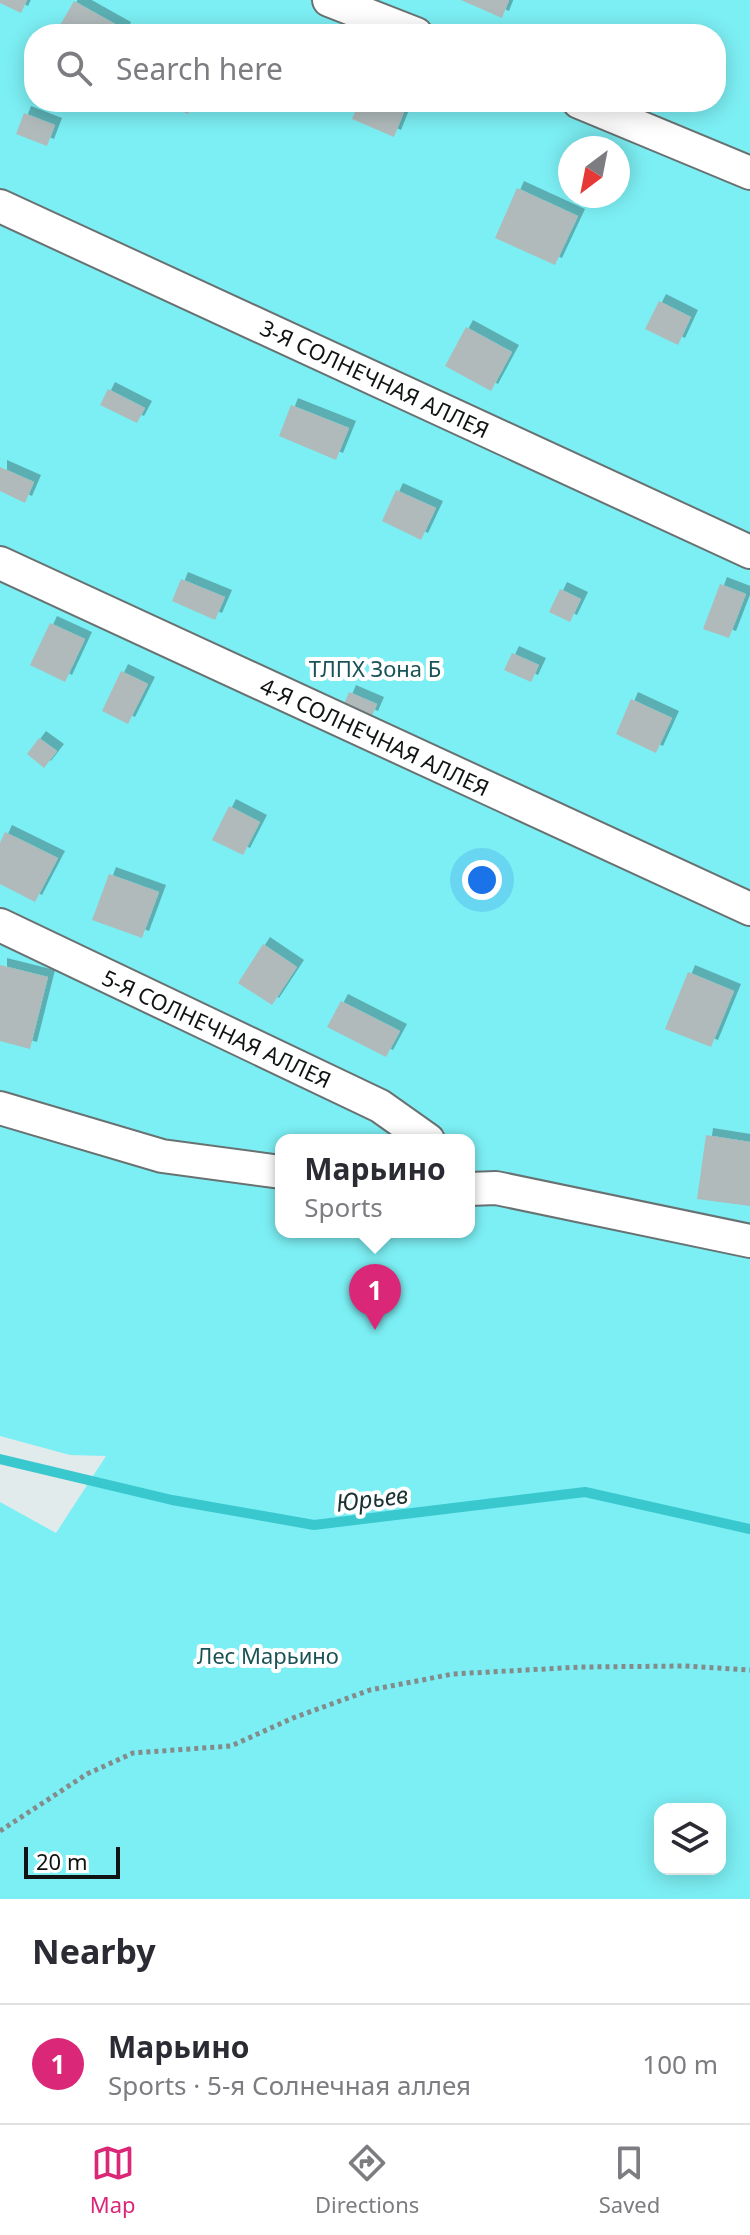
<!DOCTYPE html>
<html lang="en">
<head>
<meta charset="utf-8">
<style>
	:root { --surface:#fff; --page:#f2f2f3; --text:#2b2b33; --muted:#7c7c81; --line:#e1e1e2; --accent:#db2777 }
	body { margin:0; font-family:"Noto Sans",sans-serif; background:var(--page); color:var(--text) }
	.controls { position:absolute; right:24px; bottom:24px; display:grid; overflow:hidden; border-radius:16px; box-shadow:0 4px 20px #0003 }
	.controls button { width:72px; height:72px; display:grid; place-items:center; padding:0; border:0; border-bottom:2px solid var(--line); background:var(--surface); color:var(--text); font:40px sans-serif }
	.compass { position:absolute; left:558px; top:136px; width:72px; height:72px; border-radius:50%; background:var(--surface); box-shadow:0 4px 20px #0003; rotate:212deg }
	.scale { position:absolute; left:24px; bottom:20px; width:96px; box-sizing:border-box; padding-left:8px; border:4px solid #101313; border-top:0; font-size:22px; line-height:28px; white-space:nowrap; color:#101313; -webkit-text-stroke:6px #fff; paint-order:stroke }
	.you { position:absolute; left:482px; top:880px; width:28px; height:28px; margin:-20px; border:6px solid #fff; border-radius:50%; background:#1a73e8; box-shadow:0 0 0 12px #1a73e833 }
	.badge { display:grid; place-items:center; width:52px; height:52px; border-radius:50%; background:var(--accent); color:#fff; font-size:26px; font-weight:700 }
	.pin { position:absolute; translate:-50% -66px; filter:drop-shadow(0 2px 4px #0008) }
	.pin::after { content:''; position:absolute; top:42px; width:28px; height:24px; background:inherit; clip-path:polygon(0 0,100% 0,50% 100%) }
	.popup { position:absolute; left:275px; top:1134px; width:200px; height:104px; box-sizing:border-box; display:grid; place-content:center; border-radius:16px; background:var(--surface); filter:drop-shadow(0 2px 6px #0005); font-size:26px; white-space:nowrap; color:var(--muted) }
	.popup b { font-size:30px; color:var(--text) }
	.popup::after { content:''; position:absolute; left:50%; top:100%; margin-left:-16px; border:16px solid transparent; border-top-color:var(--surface) }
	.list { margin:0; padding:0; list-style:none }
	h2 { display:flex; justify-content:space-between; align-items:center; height:104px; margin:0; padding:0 32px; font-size:34px }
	h2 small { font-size:26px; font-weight:400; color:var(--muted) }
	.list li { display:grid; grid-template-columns:52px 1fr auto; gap:24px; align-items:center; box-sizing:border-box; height:120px; padding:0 32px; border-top:2px solid var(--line) }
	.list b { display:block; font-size:30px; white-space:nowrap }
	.list p { margin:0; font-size:26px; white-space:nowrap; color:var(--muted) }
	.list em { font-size:26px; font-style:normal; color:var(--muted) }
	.icon { flex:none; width:44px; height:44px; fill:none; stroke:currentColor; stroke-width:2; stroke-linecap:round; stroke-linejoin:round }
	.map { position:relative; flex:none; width:750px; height:1899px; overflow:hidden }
	.search { position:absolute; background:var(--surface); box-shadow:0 4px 20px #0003; left:24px; right:24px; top:24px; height:88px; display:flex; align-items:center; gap:20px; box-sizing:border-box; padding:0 28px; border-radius:32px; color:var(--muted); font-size:30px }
	.sheet { height:224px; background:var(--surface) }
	nav { display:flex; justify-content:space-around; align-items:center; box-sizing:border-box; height:112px; border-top:2px solid var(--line); background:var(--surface); font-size:22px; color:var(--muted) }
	nav a { display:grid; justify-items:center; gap:4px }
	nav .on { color:var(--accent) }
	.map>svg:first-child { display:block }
</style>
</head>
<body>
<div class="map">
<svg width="750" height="1899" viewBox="0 0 750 1899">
	<defs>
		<filter id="shadow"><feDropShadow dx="7" dy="-7" stdDeviation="0" flood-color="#0004"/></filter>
	</defs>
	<rect width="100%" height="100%" fill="#e1ebeb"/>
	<!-- green -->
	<path fill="#7ceff4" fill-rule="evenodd" d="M0,0H750V1899H0V1502L56,1533L106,1456L70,1455L0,1436ZM34,34H716V102H34ZM570,148H618V196H570ZM281,1140H469V1232H281ZM660,1809H720V1869H660Z"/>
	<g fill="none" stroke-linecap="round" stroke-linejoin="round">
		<!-- stream -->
		<polyline stroke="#3ac8cf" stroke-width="10" points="0,1459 172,1500 314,1525 585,1492 750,1529"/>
	</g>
	<!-- building -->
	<g fill="#b0baba" filter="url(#shadow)">
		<polygon points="0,0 27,0 21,13 0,3"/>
		<polygon points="461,0 509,0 502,18"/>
		<polygon points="74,1 124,29 122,34 55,34"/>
		<polygon points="161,102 193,102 188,114"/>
		<polygon points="359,102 408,102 394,137 352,119"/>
		<polygon points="24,113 55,125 47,146 16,134"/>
		<polygon points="517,188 578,216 555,265 495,238"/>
		<polygon points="659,301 691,317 678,345 645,329"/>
		<polygon points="466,327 512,352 491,391 445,366"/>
		<polygon points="108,389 145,408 137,423 100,405"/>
		<polygon points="291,405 349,428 336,460 279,436"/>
		<polygon points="0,467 34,482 25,503 0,491"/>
		<polygon points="396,490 436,508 421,540 382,521"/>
		<polygon points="181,579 225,597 215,620 172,601"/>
		<polygon points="720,584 746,594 729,638 703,629"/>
		<polygon points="560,589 581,599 570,622 549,612"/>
		<polygon points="50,623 85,639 65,682 30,665"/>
		<polygon points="512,653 539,665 531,682 504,670"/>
		<polygon points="121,671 148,684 128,724 102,711"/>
		<polygon points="349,692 377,704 371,718 343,706"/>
		<polygon points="631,699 672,718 656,753 616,734"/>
		<polygon points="39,738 57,751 44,768 27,754"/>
		<polygon points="229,806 260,822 243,855 212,840"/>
		<polygon points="5,832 58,858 35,902 0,884 0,843"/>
		<polygon points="109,874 159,892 142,938 92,920"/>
		<polygon points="263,944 297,967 272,1005 238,983"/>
		<polygon points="0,965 48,977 30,1049 0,1041"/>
		<polygon points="688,972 734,991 711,1047 665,1029"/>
		<polygon points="341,1001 400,1031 386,1057 327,1027"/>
		<polygon points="706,1135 750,1142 750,1206 697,1199"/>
	</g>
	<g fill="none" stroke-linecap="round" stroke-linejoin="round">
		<!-- minor casing -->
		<g stroke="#697272" stroke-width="36">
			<g id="minor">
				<polyline points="329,0 416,34"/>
				<polyline points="579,102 750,173"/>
				<polyline points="0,206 750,552"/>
				<polyline points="0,563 750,909"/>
				<polyline points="0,925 380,1106 428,1140"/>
				<polyline points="0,1108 162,1156 281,1172"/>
				<polyline points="469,1189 496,1188 750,1241"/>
			</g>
		</g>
		<!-- path -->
		<polyline stroke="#848b8b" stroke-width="5" stroke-dasharray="4 4" stroke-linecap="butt" points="0,1831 87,1774 133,1753 231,1746 293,1718 370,1690 453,1674 581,1667 685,1666 750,1670"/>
		<!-- minor -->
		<use href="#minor" stroke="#fff" stroke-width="32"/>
	</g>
	<g text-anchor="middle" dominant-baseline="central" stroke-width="8" stroke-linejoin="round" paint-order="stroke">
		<!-- street labels -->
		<g font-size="22" fill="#101313" stroke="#fff">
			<text transform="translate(375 378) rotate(25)">3-Я СОЛНЕЧНАЯ АЛЛЕЯ</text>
			<text transform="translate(375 736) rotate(25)">4-Я СОЛНЕЧНАЯ АЛЛЕЯ</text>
			<text transform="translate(217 1028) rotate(25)">5-Я СОЛНЕЧНАЯ АЛЛЕЯ</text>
		</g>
		<!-- park labels -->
		<g font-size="22" fill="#195356" stroke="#fff">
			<text x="375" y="668">ТЛПХ Зона Б</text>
			<text x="268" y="1655">Лес Марьино</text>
		</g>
		<!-- water labels -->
		<g font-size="24" font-style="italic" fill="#1b3233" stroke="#fff">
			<text transform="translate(372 1498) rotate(-7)">Юрьев</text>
		</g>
	</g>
</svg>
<div class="controls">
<button><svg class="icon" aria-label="layers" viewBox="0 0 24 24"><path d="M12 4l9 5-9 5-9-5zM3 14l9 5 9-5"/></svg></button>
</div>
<svg class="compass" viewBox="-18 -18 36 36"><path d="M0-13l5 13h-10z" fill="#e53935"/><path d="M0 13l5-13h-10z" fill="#7c7c81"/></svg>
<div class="scale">20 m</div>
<div class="you"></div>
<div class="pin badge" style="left:375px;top:1330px">1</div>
<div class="popup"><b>Марьино</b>Sports</div>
<div class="search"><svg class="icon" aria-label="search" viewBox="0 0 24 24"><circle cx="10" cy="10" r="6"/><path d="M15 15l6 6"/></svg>Search here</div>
</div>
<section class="sheet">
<h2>Nearby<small></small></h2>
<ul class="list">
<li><span class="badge">1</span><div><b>Марьино</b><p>Sports · 5-я Солнечная аллея</p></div><em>100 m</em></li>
</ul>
</section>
<nav>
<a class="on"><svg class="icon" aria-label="map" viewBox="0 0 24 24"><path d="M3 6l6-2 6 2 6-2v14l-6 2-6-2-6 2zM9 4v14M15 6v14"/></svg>Map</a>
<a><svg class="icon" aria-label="directions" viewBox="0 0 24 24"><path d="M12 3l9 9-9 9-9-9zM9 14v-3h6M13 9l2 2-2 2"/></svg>Directions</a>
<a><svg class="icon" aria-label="saved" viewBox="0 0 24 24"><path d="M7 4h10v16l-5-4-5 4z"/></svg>Saved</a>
</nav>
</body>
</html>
